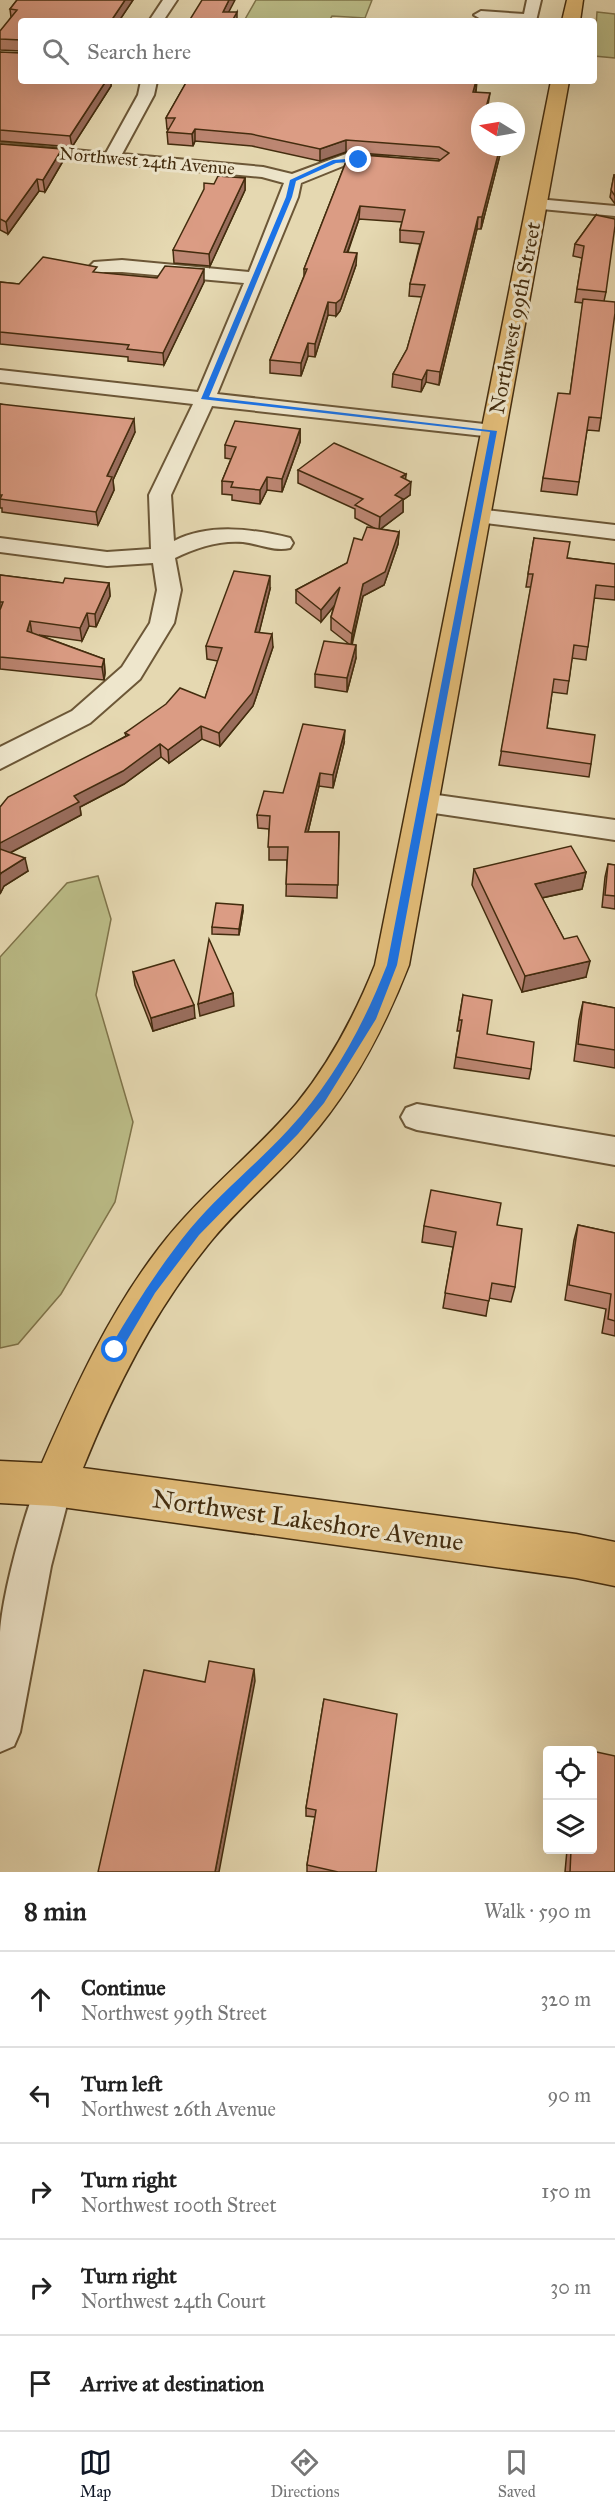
<!DOCTYPE html>
<html lang="en">
<head>
<meta charset="utf-8">
<style>
	:root { --surface:#fff; --page:#f6f6f6; --text:#222; --muted:#767676; --line:#e0e0e0; --accent:#111827 }
	body { margin:0; font-family:"IM FELL Great Primer",serif; background:var(--page); color:var(--text) }
	.controls { position:absolute; right:18px; bottom:18px; display:grid; overflow:hidden; border-radius:6px; box-shadow:0 6px 24px #0002 }
	.controls button { width:54px; height:54px; display:grid; place-items:center; padding:0; border:0; border-bottom:2px solid var(--line); background:var(--surface); color:var(--text); font:30px sans-serif }
	.compass { position:absolute; left:471px; top:102px; width:54px; height:54px; border-radius:50%; background:var(--surface); box-shadow:0 6px 24px #0002; rotate:281deg }
	.stop { position:absolute; width:18px; height:18px; margin:-14px; border:4px solid #1a73e8; border-radius:50%; background:#fff }
	.stop.end { background:#1a73e8; border-color:#fff; box-shadow:0 2px 6px #0008 }
	.list { margin:0; padding:0; list-style:none }
	h2 { display:flex; justify-content:space-between; align-items:center; height:78px; margin:0; padding:0 24px; font-size:26px }
	h2 small { font-size:20px; font-weight:400; color:var(--muted) }
	.list li { display:grid; grid-template-columns:39px 1fr auto; gap:18px; align-items:center; box-sizing:border-box; height:96px; padding:0 24px; border-top:2px solid var(--line) }
	.list b { display:block; font-size:22px; white-space:nowrap }
	.list p { margin:0; font-size:20px; white-space:nowrap; color:var(--muted) }
	.list em { font-size:20px; font-style:normal; color:var(--muted) }
	.icon { flex:none; width:33px; height:33px; fill:none; stroke:currentColor; stroke-width:2; stroke-linecap:round; stroke-linejoin:round }
	.map { position:relative; flex:none; width:615px; height:1872px; overflow:hidden }
	.search { position:absolute; background:var(--surface); box-shadow:0 6px 24px #0002; left:18px; right:18px; top:18px; height:66px; display:flex; align-items:center; gap:15px; box-sizing:border-box; padding:0 21px; border-radius:6px; color:var(--muted); font-size:22px }
	.sheet { height:558px; background:var(--surface) }
	nav { display:flex; justify-content:space-around; align-items:center; box-sizing:border-box; height:84px; border-top:2px solid var(--line); background:var(--surface); font-size:16px; color:var(--muted) }
	nav a { display:grid; justify-items:center; gap:3px }
	nav .on { color:var(--accent) }
	.map>svg:first-child { display:block }
</style>
</head>
<body>
<div class="map">
<svg width="615" height="1872" viewBox="0 0 615 1872">
	<rect width="100%" height="100%" fill="#e5d8b1"/>
	<filter id="stains"><feTurbulence type="fractalNoise" baseFrequency=".00333" numOctaves="4"/><feColorMatrix values="0 0 0 0 .2 0 0 0 0 .09 0 0 0 0 .02 0 0 0 .5 -.17"/></filter>
	<radialGradient id="worn" r=".72"><stop offset=".6" stop-color="#630" stop-opacity="0"/><stop offset="1" stop-color="#630" stop-opacity=".3"/></radialGradient>
	<!-- green -->
	<g fill="#bbbc87" stroke="#7f744a" stroke-width="1.5">
		<polygon points="256,0 372,0 365,18 332,16 329,21 244,21"/>
		<polygon points="597,12 615,14 615,58 594,56"/>
		<polygon points="98,876 111,919 96,995 133,1122 115,1202 61,1294 18,1344 0,1348 0,957 67,883"/>
	</g>
	<g fill="none" stroke-linecap="round" stroke-linejoin="round">
		<!-- minor casing -->
		<g stroke="#6c5737" stroke-width="4">
			<g id="minor">
				<polygon points="163,0 177,0 163,21 149,21"/>
				<polygon points="527,0 541,0 536,21 481,19 474,15 481,11 524,14"/>
				<path d="M141,81H157L154,95L122,154L263,167L292,174L346,154L386,157L394,162L386,167L348,164L301,183L298,197L217,394L493,425L500,427L503,431L500,435L493,437L212,406L171,495L174,541C209,523 253,529 290,538L293,543L290,548C275,552 259,544 243,542C220,540 195,548 175,558L181,590L174,623L140,679L90,723L0,769V747L72,711L122,667L150,623L157,590L153,563L107,566L0,552V538L107,552L151,549L149,495L193,404L0,382V370L198,392L244,283L122,272H105L95,276L86,270L94,262L122,260L249,272L284,183L262,177L0,153V143L106,153L138,95Z"/>
				<polygon points="537,199 615,206 615,216 531,208 528,204 531,200"/>
				<polygon points="477,509 615,525 615,539 469,521 466,516 469,511"/>
				<polygon points="423,793 615,820 615,840 414,810 410,803 414,796"/>
				<polygon points="417,1104 615,1137 615,1165 417,1130 406,1126 401,1117 406,1108"/>
				<path d="M54,1467L67,1472L72,1485L51,1566L20,1732L14,1746L0,1752C0,1713 0,1672 0,1632C3,1590 25,1512 41,1472Z"/>
			</g>
		</g>
		<!-- major casing -->
		<g stroke="#432c0e" stroke-width="3">
			<g id="major">
				<polygon points="567,0 583,0 580,21 562,21"/>
				<path d="M551,81H569L409,965C384,1029 353,1089 307,1141C275,1178 237,1208 207,1246C153,1313 115,1389 83,1468L576,1534L615,1542V1586L576,1578L54,1506L0,1503V1461L42,1463C75,1388 109,1313 159,1248C200,1194 254,1154 297,1103C331,1061 355,1015 375,965Z"/>
			</g>
		</g>
		<!-- minor -->
		<use href="#minor" fill="#eee6cc" fill-rule="evenodd"/>
		<!-- major -->
		<use href="#major" fill="#e2bc78" fill-rule="evenodd"/>
	</g>
	<!-- wall -->
	<g fill="#bc8672" stroke="#432c0e" stroke-width="1.5">
		<polygon points="17,0 133,0 119,21 21,21 21,51 0,50 0,39 11,17 10,9"/>
		<polygon points="0,52 21,81 111,81 111,86 72,147 0,141"/>
		<polygon points="187,81 477,81 476,92 489,105 480,111 480,147 502,147 481,229 477,229 439,385 426,382 421,392 392,387 393,374 407,349 422,297 409,296 410,284 420,244 400,242 400,230 402,222 359,219 348,252 356,265 340,311 336,316 328,315 315,357 308,356 301,376 270,373 270,360 304,276 304,269 349,154 439,161 440,160 438,159 346,152 320,161 252,146 195,141 193,146 168,144 167,132 169,129 167,129 166,118"/>
		<polygon points="0,144 62,149 63,161 45,192 39,191 8,234 0,230"/>
		<polygon points="614,175 615,175 615,204 610,197"/>
		<polygon points="245,178 245,190 210,266 174,263 173,250 214,184"/>
		<polygon points="596,215 606,292 604,301 601,418 599,431 587,430 577,495 541,491 543,478 570,394 583,303 575,302 582,258 573,256 575,244"/>
		<polygon points="98,273 157,278 204,282 164,365 128,361 128,357 0,344 0,282 19,284"/>
		<polygon points="0,404 135,432 113,480 114,490 98,525 2,512 2,508 0,508"/>
		<polygon points="300,429 300,442 282,492 267,490 260,504 232,500 232,495 222,494 222,481 231,459 225,458 225,445"/>
		<polygon points="298,470 406,474 405,479 410,495 403,500 403,512 381,529 399,532 398,544 384,585 363,596 352,645 356,658 347,692 315,687 315,674 349,644 331,630 331,617 334,606 321,622 296,603 296,590 347,563 362,540 374,528 355,518 355,509 298,483"/>
		<polygon points="534,538 567,558 615,564 615,600 594,598 586,660 572,658 567,694 552,692 547,728 591,764 589,777 499,765 531,587 526,587"/>
		<polygon points="0,575 63,583 109,583 110,596 96,627 89,626 82,641 39,635 104,659 105,673 104,680 0,669"/>
		<polygon points="270,589 259,632 273,647 253,706 220,746 202,739 169,763 161,757 124,784 80,807 81,815 10,853 28,871 4,886 0,894 0,807 126,736 125,733 205,698 218,661 207,659 206,646"/>
		<polygon points="344,743 333,788 319,786 308,832 339,832 337,898 286,896 287,860 269,860 269,829 258,828 257,815"/>
		<polygon points="608,864 615,865 615,909 602,907 605,877"/>
		<polygon points="474,869 586,872 582,889 542,898 564,939 586,977 522,992 472,885"/>
		<polygon points="243,911 239,935 212,934 212,927"/>
		<polygon points="133,972 195,1018 153,1031 135,985"/>
		<polygon points="463,995 487,1034 531,1069 529,1079 454,1068 460,1031 457,1031"/>
		<polygon points="583,1002 615,1008 615,1068 574,1061 579,1020"/>
		<polygon points="497,1225 515,1287 511,1302 489,1298 486,1316 443,1308 453,1247 422,1242 424,1226"/>
		<polygon points="578,1225 615,1233 615,1336 602,1333 606,1309 565,1300 574,1240"/>
		<polygon points="324,1699 376,1872 307,1872 307,1865 315,1817 306,1816 306,1808"/>
		<polygon points="567,1850 592,1850 615,1872 565,1872"/>
	</g>
	<!-- shaded-wall -->
	<g fill="#996d5c" stroke="#432c0e" stroke-width="1.5">
		<polygon points="125,0 133,0 119,21 111,21"/>
		<polygon points="229,0 235,0 224,21 223,12"/>
		<polygon points="237,12 237,21 232,21"/>
		<polygon points="106,81 111,81 111,86 72,147 70,136"/>
		<polygon points="476,81 476,89 472,103 473,92"/>
		<polygon points="490,93 487,111 485,111"/>
		<polygon points="195,129 195,141 193,146 192,134"/>
		<polygon points="346,140 346,152 320,161 320,149"/>
		<polygon points="500,147 502,147 481,229 482,217"/>
		<polygon points="62,149 63,161 45,192 43,180"/>
		<polygon points="245,178 245,190 210,266 209,254"/>
		<polygon points="37,179 39,191 8,234 6,222"/>
		<polygon points="360,206 359,219 343,264 344,252"/>
		<polygon points="478,217 477,229 439,385 440,372"/>
		<polygon points="357,253 356,265 340,311 336,316 336,303"/>
		<polygon points="204,269 204,282 164,365 163,353"/>
		<polygon points="328,302 328,315 315,357 315,344"/>
		<polygon points="308,343 308,356 301,376 301,363"/>
		<polygon points="427,370 426,382 421,392 422,380"/>
		<polygon points="134,419 135,432 113,480 114,490 98,525 96,512 107,476"/>
		<polygon points="300,429 300,442 282,492 282,479"/>
		<polygon points="406,474 405,487 411,482 410,495 403,500 403,512 379,530 380,517 395,495 401,477"/>
		<polygon points="267,477 267,490 260,504 260,490"/>
		<polygon points="399,532 398,544 384,585 363,596 351,646 352,634 363,584"/>
		<polygon points="270,576 270,589 256,645 255,632"/>
		<polygon points="109,583 110,596 96,627 95,614"/>
		<polygon points="340,587 339,600 321,622 321,610"/>
		<polygon points="87,613 89,626 82,641 80,628"/>
		<polygon points="30,621 32,634 27,631"/>
		<polygon points="272,634 273,647 253,706 220,746 219,733"/>
		<polygon points="356,645 356,658 347,692 347,678"/>
		<polygon points="104,659 105,673 104,680 102,667"/>
		<polygon points="201,726 202,739 169,763 168,750"/>
		<polygon points="345,730 344,743 333,788 333,775"/>
		<polygon points="160,744 161,757 124,784 80,807 81,815 0,858 0,843 74,796"/>
		<polygon points="320,773 319,786 305,844 305,832"/>
		<polygon points="25,858 28,871 4,886 0,894 0,875 1,873"/>
		<polygon points="586,872 582,889 532,900 535,884"/>
		<polygon points="243,905 243,911 239,935 239,929"/>
		<polygon points="590,961 586,977 522,992 525,976"/>
		<polygon points="233,993 234,1006 200,1016 198,1004"/>
		<polygon points="194,1005 195,1018 153,1031 151,1018"/>
		<polygon points="254,1669 255,1681 219,1872 215,1872"/>
	</g>
	<!-- building -->
	<g fill="#db9c84" stroke="#432c0e" stroke-width="1.5">
		<polygon points="17,0 125,0 111,21 21,21 21,40 0,39 0,31 17,10 10,9"/>
		<polygon points="202,0 229,0 223,12 237,12 232,21 189,21"/>
		<polygon points="0,52 21,53 21,81 106,81 70,136 0,130"/>
		<polygon points="187,81 476,81 473,92 490,93 485,111 480,111 480,147 500,147 482,217 478,217 440,372 427,370 422,380 393,374 407,349 425,285 410,284 424,232 400,230 405,210 360,206 344,252 357,253 341,299 336,303 328,302 315,344 308,343 301,363 270,360 307,269 304,269 349,154 439,161 449,153 439,147 346,140 320,149 251,134 195,129 192,134 167,132 175,118 166,118"/>
		<polygon points="0,144 62,149 43,180 37,179 6,222 0,219"/>
		<polygon points="614,175 615,175 615,196 611,190"/>
		<polygon points="218,176 245,178 209,254 173,250 204,189 204,183 214,184"/>
		<polygon points="596,215 615,219 615,226 606,292 577,289 584,246 575,244"/>
		<polygon points="43,257 97,267 93,272 157,278 165,266 204,269 163,353 127,349 129,345 0,332 0,282 19,284"/>
		<polygon points="583,299 615,302 615,313 601,418 589,417 579,482 543,478 558,393 570,394"/>
		<polygon points="0,404 134,419 107,476 112,477 96,512 0,499 2,495 0,495"/>
		<polygon points="235,421 300,429 282,479 267,477 260,490 231,487 233,482 222,481 236,447 225,445"/>
		<polygon points="334,443 406,474 401,477 411,482 395,495 403,499 380,517 355,505 363,499 298,470"/>
		<polygon points="367,527 399,532 385,572 363,584 352,634 331,617 340,587 321,610 296,590 347,563 354,538 362,540"/>
		<polygon points="534,538 570,542 567,558 615,564 615,587 596,585 588,647 574,645 569,681 554,679 547,728 595,735 591,764 501,751 533,574 528,574"/>
		<polygon points="234,571 270,576 255,632 272,634 252,693 219,733 201,726 168,750 160,744 123,771 74,796 79,802 0,843 0,807 8,797 129,735 125,733 166,704 180,688 205,698 222,648 206,646"/>
		<polygon points="0,575 63,583 65,578 109,583 95,614 87,613 80,628 30,621 27,631 104,659 102,667 0,657 0,610 3,602 0,602"/>
		<polygon points="324,641 356,645 347,678 315,674"/>
		<polygon points="303,724 345,730 333,775 320,773 305,832 339,832 338,885 286,884 288,847 268,847 270,816 257,815 264,791 283,793"/>
		<polygon points="571,846 586,872 535,884 564,939 577,936 590,961 525,976 474,869"/>
		<polygon points="0,849 25,858 1,873 0,875"/>
		<polygon points="608,864 615,865 615,896 605,895"/>
		<polygon points="216,903 243,905 239,929 212,927"/>
		<polygon points="209,939 233,993 198,1004"/>
		<polygon points="174,960 194,1005 151,1018 133,972"/>
		<polygon points="463,995 492,1000 487,1034 534,1042 531,1069 456,1057 462,1020 459,1020"/>
		<polygon points="583,1002 615,1008 615,1050 578,1044"/>
		<polygon points="431,1190 501,1203 497,1225 522,1229 515,1287 492,1283 489,1301 445,1293 456,1232 424,1226"/>
		<polygon points="578,1225 615,1233 615,1321 608,1319 611,1294 569,1285"/>
		<polygon points="209,1661 254,1669 215,1872 98,1872 144,1670 205,1682"/>
		<polygon points="324,1699 397,1714 376,1872 338,1872 307,1865 316,1810 306,1808"/>
		<polygon points="579,1748 590,1750 579,1750"/>
		<polygon points="592,1751 615,1756 615,1872 570,1872 571,1850 592,1850"/>
	</g>
	<!-- route -->
	<path fill="#1a73e8" d="M359,158L361,161L336,163L296,181L292,197L209,397L497,431L397,965L376,1019L324,1103L298,1134L199,1235L155,1293L119,1354L115,1355L109,1350L111,1346C135,1305 160,1266 190,1229C220,1193 258,1163 289,1129C333,1082 364,1024 387,965L490,432L201,399L286,197L290,180L333,160Z"/>
	<g text-anchor="middle" dominant-baseline="central" stroke-width="6" stroke-linejoin="round" paint-order="stroke">
		<!-- far-street labels -->
		<g font-size="18" fill="#432c0e" stroke="#eee6cc">
			<text transform="translate(147 161) rotate(5)">Northwest 24th Avenue</text>
		</g>
		<!-- street labels -->
		<g font-size="21" fill="#432c0e" stroke="#eee6cc">
			<text transform="translate(515 318) rotate(-79)">Northwest 99th Street</text>
		</g>
		<!-- near-street labels -->
		<g font-size="26" fill="#432c0e" stroke="#eee6cc">
			<text transform="translate(308 1520) rotate(8)">Northwest Lakeshore Avenue</text>
		</g>
	</g>
	<rect width="100%" height="100%" filter="url(#stains)"/>
	<rect width="100%" height="100%" fill="url(#worn)"/>
</svg>
<div class="controls">
<button><svg class="icon" aria-label="locate" viewBox="0 0 24 24"><circle cx="12" cy="12" r="6"/><path d="M12 2v4M12 18v4M2 12h4M18 12h4"/></svg></button>
<button><svg class="icon" aria-label="layers" viewBox="0 0 24 24"><path d="M12 4l9 5-9 5-9-5zM3 14l9 5 9-5"/></svg></button>
</div>
<svg class="compass" viewBox="-18 -18 36 36"><path d="M0-13l5 13h-10z" fill="#e53935"/><path d="M0 13l5-13h-10z" fill="#767676"/></svg>
<div class="stop" style="left:115px;top:1350px"></div>
<div class="stop end" style="left:359px;top:160px"></div>
<div class="search"><svg class="icon" aria-label="search" viewBox="0 0 24 24"><circle cx="10" cy="10" r="6"/><path d="M15 15l6 6"/></svg>Search here</div>
</div>
<section class="sheet">
<h2>8 min<small>Walk · 590 m</small></h2>
<ul class="list">
<li><svg class="icon" aria-label="ahead" viewBox="0 0 24 24"><path d="M12 20V5M6 11l6-6 6 6"/></svg><div><b>Continue</b><p>Northwest 99th Street</p></div><em>320 m</em></li>
<li><svg class="icon" aria-label="left" viewBox="0 0 24 24"><path d="M17 20v-9H6M10 6l-5 5 5 5"/></svg><div><b>Turn left</b><p>Northwest 26th Avenue</p></div><em>90 m</em></li>
<li><svg class="icon" aria-label="right" viewBox="0 0 24 24"><path d="M7 20v-9h11M14 6l5 5-5 5"/></svg><div><b>Turn right</b><p>Northwest 100th Street</p></div><em>150 m</em></li>
<li><svg class="icon" aria-label="right" viewBox="0 0 24 24"><path d="M7 20v-9h11M14 6l5 5-5 5"/></svg><div><b>Turn right</b><p>Northwest 24th Court</p></div><em>30 m</em></li>
<li><svg class="icon" aria-label="arrive" viewBox="0 0 24 24"><path d="M6 21V4h12l-3 4 3 4H6"/></svg><div><b>Arrive at destination</b></div></li>
</ul>
</section>
<nav>
<a class="on"><svg class="icon" aria-label="map" viewBox="0 0 24 24"><path d="M3 6l6-2 6 2 6-2v14l-6 2-6-2-6 2zM9 4v14M15 6v14"/></svg>Map</a>
<a><svg class="icon" aria-label="directions" viewBox="0 0 24 24"><path d="M12 3l9 9-9 9-9-9zM9 14v-3h6M13 9l2 2-2 2"/></svg>Directions</a>
<a><svg class="icon" aria-label="saved" viewBox="0 0 24 24"><path d="M7 4h10v16l-5-4-5 4z"/></svg>Saved</a>
</nav>
</body>
</html>
